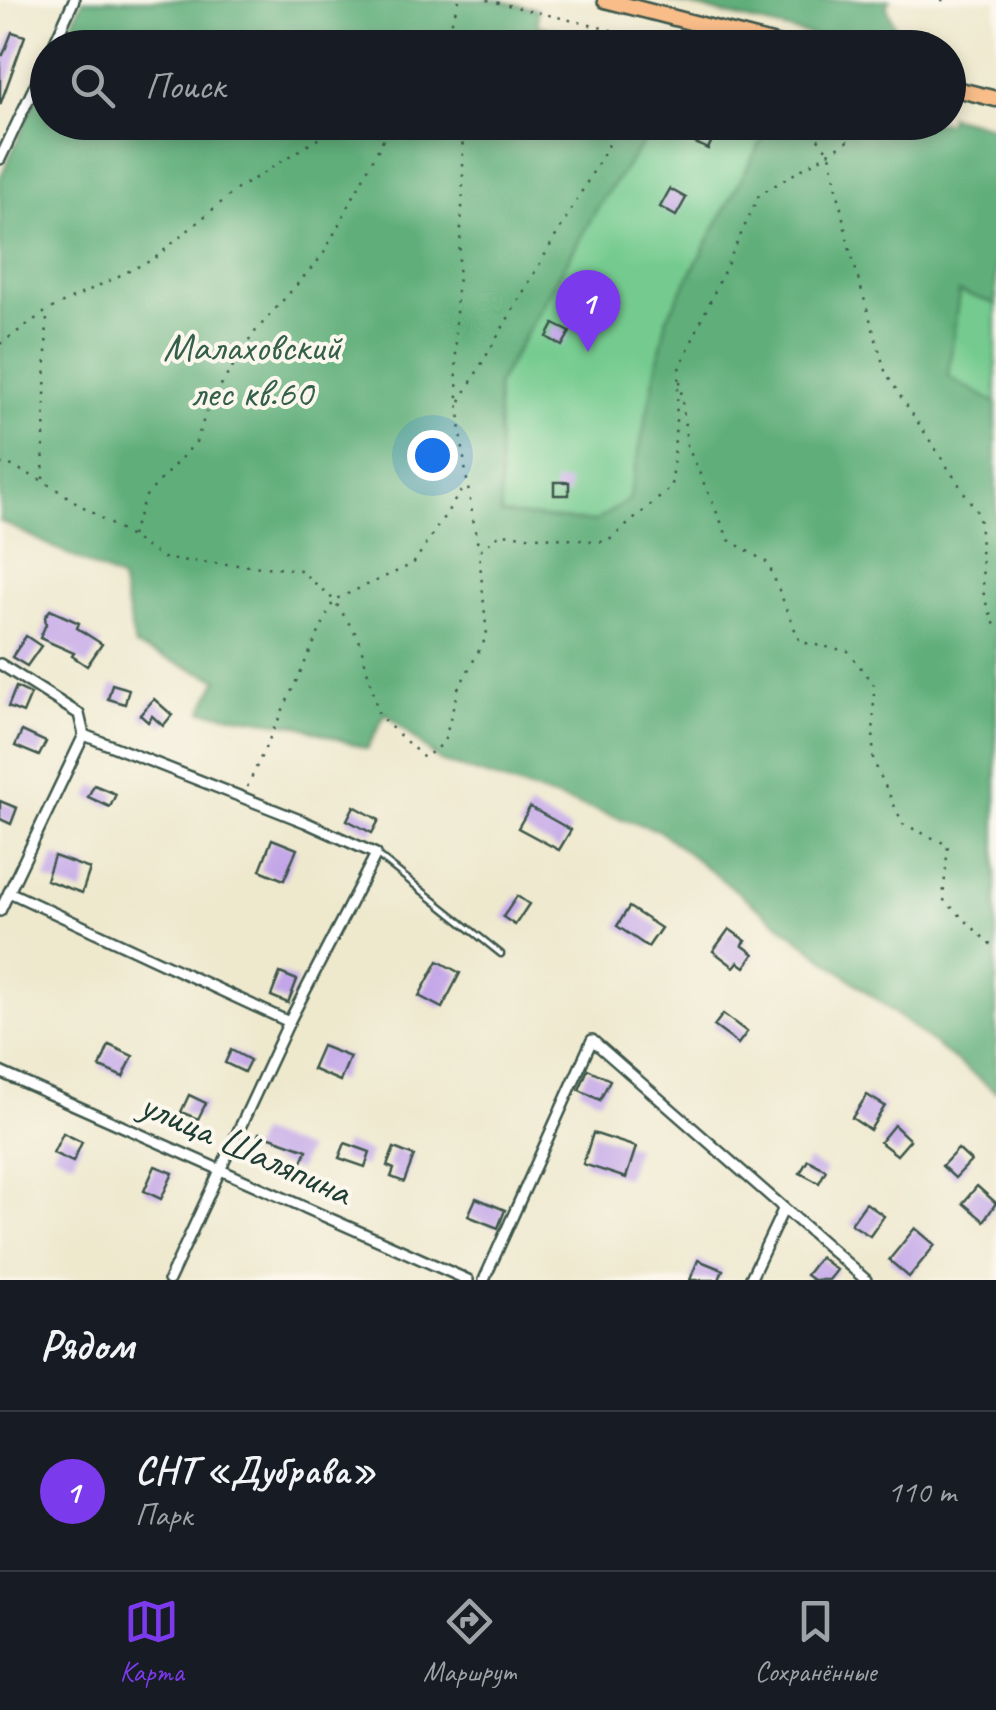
<!DOCTYPE html>
<html lang="ru">
<head>
<meta charset="utf-8">
<style>
	:root { --surface:#171b24; --page:#242831; --text:#f1f3f6; --muted:#9ea1a6; --line:#363941; --accent:#7c3aed }
	body { margin:0; font-family:Caveat,sans-serif; background:var(--page); color:var(--text) }
	.you { position:absolute; left:432px; top:455px; width:35px; height:35px; margin:-25px; border:8px solid #fff; border-radius:50%; background:#1a73e8; box-shadow:0 0 0 15px #1a73e833 }
	.badge { display:grid; place-items:center; width:65px; height:65px; border-radius:50%; background:var(--accent); color:#fff; font-size:32px; font-weight:700 }
	.pin { position:absolute; translate:-50% -82px; filter:drop-shadow(0 2px 5px #0008) }
	.pin::after { content:''; position:absolute; top:52px; width:35px; height:30px; background:inherit; clip-path:polygon(0 0,100% 0,50% 100%) }
	.list { margin:0; padding:0; list-style:none }
	h2 { display:flex; justify-content:space-between; align-items:center; height:130px; margin:0; padding:0 40px; font-size:42px }
	h2 small { font-size:32px; font-weight:400; color:var(--muted) }
	.list li { display:grid; grid-template-columns:65px 1fr auto; gap:30px; align-items:center; box-sizing:border-box; height:160px; padding:0 40px; border-top:2px solid var(--line) }
	.list b { display:block; font-size:38px; white-space:nowrap }
	.list p { margin:0; font-size:32px; white-space:nowrap; color:var(--muted) }
	.list em { font-size:32px; font-style:normal; color:var(--muted) }
	.icon { flex:none; width:55px; height:55px; fill:none; stroke:currentColor; stroke-width:2; stroke-linecap:round; stroke-linejoin:round }
	.map { position:relative; flex:none; width:996px; height:1280px; overflow:hidden }
	.search { position:absolute; background:var(--surface); box-shadow:0 5px 15px #0003; left:30px; right:30px; top:30px; height:110px; display:flex; align-items:center; gap:25px; box-sizing:border-box; padding:0 35px; border-radius:55px; color:var(--muted); font-size:38px }
	.sheet { height:290px; background:var(--surface) }
	nav { display:flex; justify-content:space-around; align-items:center; box-sizing:border-box; height:140px; border-top:2px solid var(--line); background:var(--surface); font-size:28px; color:var(--muted) }
	nav a { display:grid; justify-items:center; gap:5px }
	nav .on { color:var(--accent) }
	.map>svg:first-child { display:block }
</style>
</head>
<body>
<div class="map">
<svg width="996" height="1280" viewBox="0 0 996 1280">
	<rect width="100%" height="100%" fill="#fbf7ec"/>
	<filter id="ink" filterUnits="userSpaceOnUse"><feTurbulence type="fractalNoise" baseFrequency=".01" numOctaves="2"/><feDisplacementMap in="SourceGraphic" scale="20" xChannelSelector="R" yChannelSelector="G"/><feConvolveMatrix kernelMatrix="1 2 1 2 8 2 1 2 1" color-interpolation-filters="sRGB"/></filter>
	<filter id="wash" filterUnits="userSpaceOnUse"><feTurbulence type="fractalNoise" baseFrequency=".0048" numOctaves="4" result="noise"/><feDisplacementMap in="SourceGraphic" scale="40" xChannelSelector="R" yChannelSelector="G"/><feGaussianBlur stdDeviation="2.25" result="paint"/><feColorMatrix in="noise" values="0 0 0 0 0 0 0 0 0 0 0 0 0 0 0 0 0 1.4 0 .05"/><feComposite in="paint" operator="in"/></filter>
	<g filter="url(#wash)">
		<rect width="100%" height="100%" fill="#eee8cd"/>
		<!-- green -->
		<g fill="#75cb8f" stroke="#4a8462" stroke-width="2.5">
			<polygon points="657,123 771,123 667,318 629,500 594,522 501,514 497,386 599,205"/>
			<polygon points="959,292 996,304 996,403 948,377"/>
		</g>
		<!-- forest -->
		<g fill="#60af7a" stroke="#407657" stroke-width="2.5">
			<polygon points="83,0 498,0 537,9 538,26 656,47 61,47"/>
			<polygon points="667,0 890,0 886,5 900,38 916,42 915,47 858,47"/>
			<polygon points="47,76 48,122 657,123 599,205 497,385 501,514 594,522 629,500 667,318 771,123 948,122 949,116 996,128 996,304 959,292 948,377 996,403 996,1092 658,830 440,761 386,713 367,749 297,725 202,711 218,679 135,646 121,580 0,521 0,178"/>
		</g>
		<g id="blocks">
			<!-- building -->
			<g fill="#c3a6e8">
				<polygon points="12,32 25,36 0,105 0,54 3,55"/>
				<polygon points="703,125 716,131 708,149 695,143"/>
				<polygon points="670,189 686,198 676,216 660,207"/>
				<polygon points="554,324 570,332 562,346 547,337"/>
				<rect x="554" y="482" width="15" height="13"/>
				<polygon points="50,610 79,623 77,628 102,644 87,666 72,656 74,653 40,638 46,624 45,617"/>
				<polygon points="26,636 41,646 27,666 12,657"/>
				<polygon points="112,684 129,689 125,704 108,699"/>
				<polygon points="16,687 31,694 23,713 8,707"/>
				<polygon points="154,699 172,715 163,726 152,716 148,722 140,715"/>
				<polygon points="22,731 46,742 39,756 15,746"/>
				<polygon points="94,785 116,794 110,807 88,797"/>
				<polygon points="0,801 17,808 11,824 0,819"/>
				<polygon points="354,806 379,820 372,833 347,820"/>
				<polygon points="530,807 571,830 559,850 518,828"/>
				<polygon points="272,839 297,849 284,880 260,870"/>
				<polygon points="54,856 90,869 82,893 46,880"/>
				<polygon points="517,896 529,904 515,925 503,917"/>
				<polygon points="629,907 661,928 648,947 617,926"/>
				<polygon points="729,929 746,941 742,945 754,954 745,967 738,962 734,967 713,951"/>
				<polygon points="438,961 460,973 442,1008 419,996"/>
				<polygon points="280,973 297,980 288,1003 271,996"/>
				<polygon points="723,1014 747,1032 738,1044 714,1026"/>
				<polygon points="109,1045 133,1056 123,1077 100,1067"/>
				<polygon points="322,1046 350,1057 340,1081 312,1069"/>
				<polygon points="231,1050 250,1060 244,1072 225,1063"/>
				<polygon points="588,1069 610,1080 600,1100 579,1090"/>
				<polygon points="189,1095 206,1103 198,1119 181,1112"/>
				<polygon points="867,1095 885,1106 870,1130 852,1118"/>
				<polygon points="894,1125 910,1140 897,1155 880,1142"/>
				<polygon points="63,1133 82,1142 73,1162 53,1153"/>
				<polygon points="259,1133 307,1150 298,1171 250,1153"/>
				<polygon points="593,1133 636,1147 626,1178 583,1164"/>
				<polygon points="345,1143 370,1152 365,1167 339,1158"/>
				<polygon points="394,1148 414,1156 404,1182 391,1177 394,1169 387,1166"/>
				<polygon points="958,1149 971,1161 955,1178 942,1166"/>
				<polygon points="808,1160 826,1170 819,1183 800,1173"/>
				<polygon points="155,1166 173,1173 161,1199 144,1191"/>
				<polygon points="977,1186 996,1203 984,1221 963,1203"/>
				<polygon points="476,1198 505,1210 498,1228 468,1216"/>
				<polygon points="866,1203 884,1216 870,1236 851,1224"/>
				<polygon points="915,1228 935,1245 909,1277 889,1260"/>
				<polygon points="820,1257 837,1270 829,1280 813,1280 806,1275"/>
				<polygon points="698,1260 723,1270 719,1280 690,1280"/>
			</g>
		</g>
	</g>
	<g filter="url(#ink)">
		<use href="#blocks" fill-opacity="0" stroke="#3e574b" stroke-width="2.5"/>
		<g fill="none" stroke-linecap="round" stroke-linejoin="round">
			<!-- service casing -->
			<g stroke="#3e574b" stroke-width="9">
				<polyline id="service" points="376,854 501,954"/>
			</g>
			<!-- minor casing -->
			<g stroke="#3e574b" stroke-width="14">
				<g id="minor">
					<polyline points="52,48 74,0"/>
					<polyline points="0,159 48,58"/>
					<polyline points="0,664 79,714 84,735 305,822 376,854 289,1022 169,1280"/>
					<polyline points="9,892 289,1022"/>
					<polyline points="0,911 84,735"/>
					<polyline points="0,1072 468,1280"/>
					<polyline points="484,1280 592,1040 866,1280"/>
					<polyline points="750,1280 783,1210"/>
				</g>
			</g>
			<!-- primary casing -->
			<g stroke="#3e574b" stroke-width="19">
				<g id="primary">
					<polyline points="605,0 791,48"/>
					<polyline points="948,87 996,99"/>
				</g>
			</g>
			<!-- path -->
			<g stroke="#3e574b" stroke-width="2.5" stroke-dasharray="2.5 8" stroke-linecap="butt">
				<polyline points="487,0 685,48"/>
				<polyline points="941,0 948,0"/>
				<polyline points="450,29 452,48"/>
				<polyline points="434,48 450,27 459,0"/>
				<polyline points="666,48 676,32"/>
				<path d="M461,122C467,186 458,251 456,314C454,393 464,474 479,551"/>
				<polyline points="805,122 830,154 848,243 886,374 979,515 984,598 996,628"/>
				<polyline points="0,344 48,310 154,259 236,190 345,122"/>
				<polyline points="680,381 687,445 729,540 768,563 800,642 848,651 874,685 873,760 903,824 948,845 943,899 996,950"/>
				<polyline points="460,401 622,122"/>
				<polyline points="0,464 8,464 43,481 165,559 300,570 334,600 359,639 379,716 424,758 444,743 458,689 487,636 479,552 500,534 607,542 672,487 679,369 759,195 880,122"/>
				<polyline points="43,479 47,312"/>
				<polyline points="131,536 145,497 196,442 209,404 254,333 323,255 382,142 389,122"/>
				<polyline points="247,787 334,600 413,564 465,485"/>
			</g>
			<!-- service -->
			<use href="#service" stroke="#fff" stroke-width="4"/>
			<!-- minor -->
			<use href="#minor" stroke="#fff" stroke-width="9"/>
			<!-- primary -->
			<use href="#primary" stroke="#f8bd89" stroke-width="14"/>
		</g>
	</g>
	<g text-anchor="middle" dominant-baseline="central" stroke-width="8" stroke-linejoin="round" paint-order="stroke">
		<!-- park labels -->
		<g font-size="40" fill="#34604b" stroke="#fbf7ec">
			<text x="252" y="347">Малаховский<tspan x="252" dy="46">лес кв.60</tspan></text>
		</g>
		<!-- street labels -->
		<g font-size="40" fill="#1f3d34" stroke="#fbf7ec">
			<text transform="translate(246 1148) rotate(24)">улица Шаляпина</text>
		</g>
	</g>
</svg>
<div class="you"></div>
<div class="pin badge" style="left:588px;top:352px">1</div>
<div class="search"><svg class="icon" aria-label="search" viewBox="0 0 24 24"><circle cx="10" cy="10" r="6"/><path d="M15 15l6 6"/></svg>Поиск</div>
</div>
<section class="sheet">
<h2>Рядом<small></small></h2>
<ul class="list">
<li><span class="badge">1</span><div><b>СНТ «Дубрава»</b><p>Парк</p></div><em>110 m</em></li>
</ul>
</section>
<nav>
<a class="on"><svg class="icon" aria-label="map" viewBox="0 0 24 24"><path d="M3 6l6-2 6 2 6-2v14l-6 2-6-2-6 2zM9 4v14M15 6v14"/></svg>Карта</a>
<a><svg class="icon" aria-label="directions" viewBox="0 0 24 24"><path d="M12 3l9 9-9 9-9-9zM9 14v-3h6M13 9l2 2-2 2"/></svg>Маршрут</a>
<a><svg class="icon" aria-label="saved" viewBox="0 0 24 24"><path d="M7 4h10v16l-5-4-5 4z"/></svg>Сохранённые</a>
</nav>
</body>
</html>
